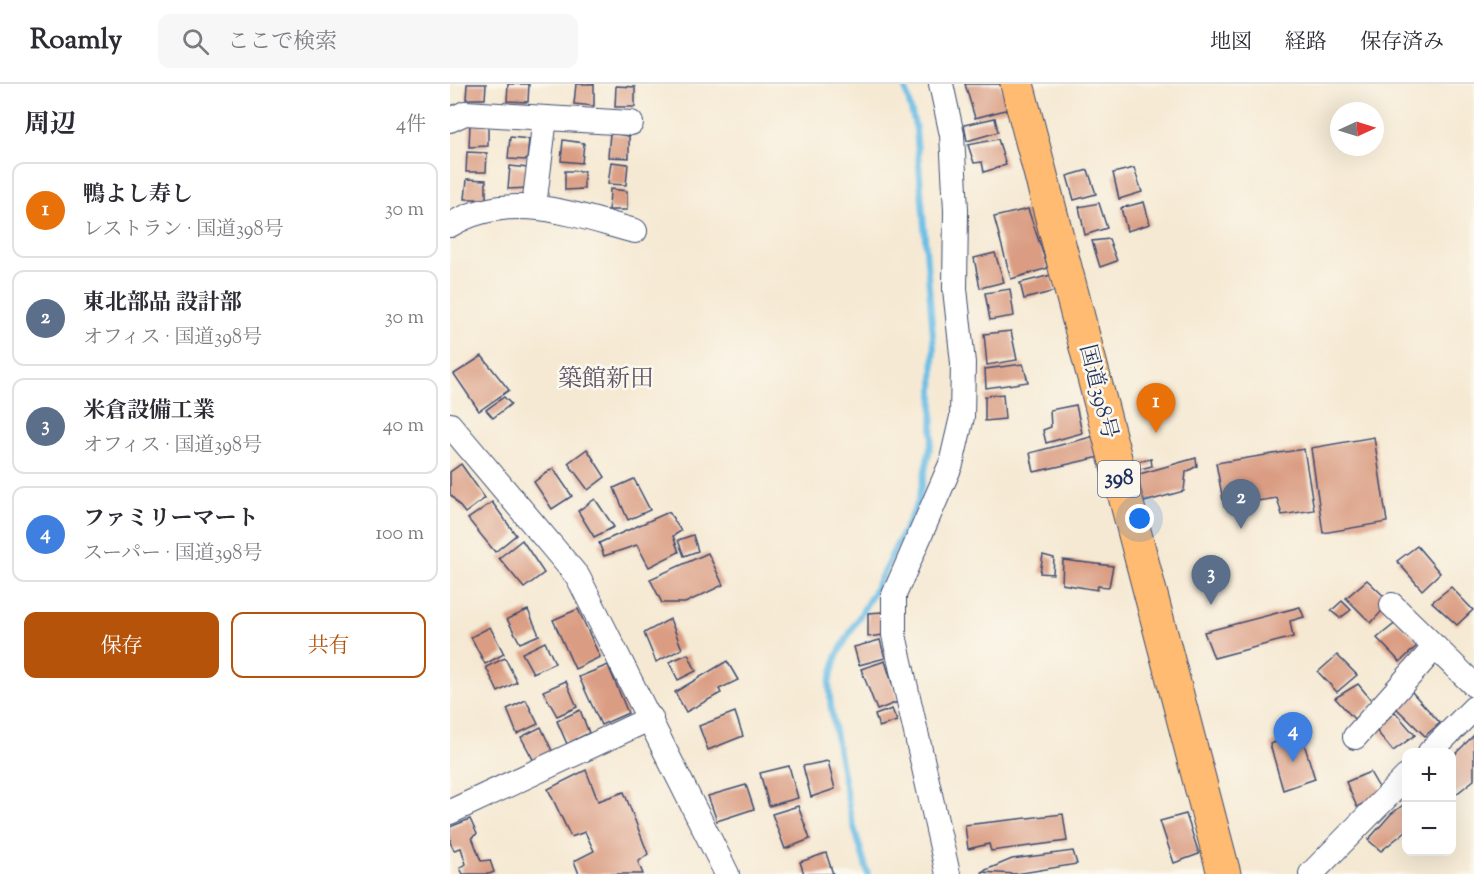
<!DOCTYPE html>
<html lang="ja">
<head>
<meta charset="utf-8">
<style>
	:root { --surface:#fff; --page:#f7f7f7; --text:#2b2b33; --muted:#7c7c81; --line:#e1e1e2; --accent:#b45309 }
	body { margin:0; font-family:"Sorts Mill Goudy","Noto Serif JP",serif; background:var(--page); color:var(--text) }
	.controls { position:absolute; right:18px; bottom:18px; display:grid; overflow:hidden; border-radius:12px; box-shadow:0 6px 24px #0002 }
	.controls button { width:54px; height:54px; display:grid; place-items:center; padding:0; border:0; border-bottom:2px solid var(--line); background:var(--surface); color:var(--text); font:30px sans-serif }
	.compass { position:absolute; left:880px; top:18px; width:54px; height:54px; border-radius:50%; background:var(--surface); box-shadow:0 6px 24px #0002; rotate:86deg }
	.you { position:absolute; left:690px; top:435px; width:21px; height:21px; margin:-15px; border:4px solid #fff; border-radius:50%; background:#1a73e8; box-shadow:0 0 0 9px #1a73e833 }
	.badge { display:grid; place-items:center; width:39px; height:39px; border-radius:50%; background:var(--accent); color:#fff; font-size:20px; font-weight:700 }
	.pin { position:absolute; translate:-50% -50px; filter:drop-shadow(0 2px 3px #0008) }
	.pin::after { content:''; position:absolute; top:32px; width:21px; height:18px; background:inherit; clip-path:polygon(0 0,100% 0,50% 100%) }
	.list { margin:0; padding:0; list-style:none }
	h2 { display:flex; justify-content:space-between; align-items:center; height:78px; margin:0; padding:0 24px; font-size:26px }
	h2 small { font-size:20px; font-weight:400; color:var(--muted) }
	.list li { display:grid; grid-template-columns:39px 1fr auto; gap:18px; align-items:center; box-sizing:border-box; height:96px; margin:0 12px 12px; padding:0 12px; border:2px solid var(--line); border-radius:12px }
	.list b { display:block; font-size:22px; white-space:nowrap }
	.list p { margin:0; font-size:20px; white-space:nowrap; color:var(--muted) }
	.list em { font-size:20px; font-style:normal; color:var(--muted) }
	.actions { display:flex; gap:12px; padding:18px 24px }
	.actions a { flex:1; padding:14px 0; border:2px solid var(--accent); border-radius:12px; text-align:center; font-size:21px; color:var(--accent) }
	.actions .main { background:var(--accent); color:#fff }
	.icon { flex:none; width:33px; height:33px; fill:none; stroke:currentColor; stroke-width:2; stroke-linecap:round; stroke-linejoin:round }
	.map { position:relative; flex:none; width:1024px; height:790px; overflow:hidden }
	header { display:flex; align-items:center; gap:36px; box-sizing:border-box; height:84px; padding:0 30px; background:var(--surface); border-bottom:2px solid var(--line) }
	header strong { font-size:28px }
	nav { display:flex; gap:33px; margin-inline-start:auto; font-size:21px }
	.search { width:420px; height:54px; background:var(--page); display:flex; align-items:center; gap:15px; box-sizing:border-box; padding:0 21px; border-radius:12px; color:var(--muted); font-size:22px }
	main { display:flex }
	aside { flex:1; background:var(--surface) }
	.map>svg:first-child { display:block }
</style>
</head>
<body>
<header>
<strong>Roamly</strong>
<div class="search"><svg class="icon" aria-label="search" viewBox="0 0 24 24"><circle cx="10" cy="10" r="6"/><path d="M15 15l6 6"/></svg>ここで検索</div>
<nav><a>地図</a><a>経路</a><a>保存済み</a></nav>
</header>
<main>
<aside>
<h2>周辺<small>4件</small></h2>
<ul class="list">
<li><span class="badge" style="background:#e8710a">1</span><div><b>鴨よし寿し</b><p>レストラン · 国道398号</p></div><em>30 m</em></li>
<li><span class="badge" style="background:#5c6f8a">2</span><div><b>東北部品 設計部</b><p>オフィス · 国道398号</p></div><em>30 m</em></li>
<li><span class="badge" style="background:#5c6f8a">3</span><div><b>米倉設備工業</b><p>オフィス · 国道398号</p></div><em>40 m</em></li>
<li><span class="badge" style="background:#3f7fe0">4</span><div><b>ファミリーマート</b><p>スーパー · 国道398号</p></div><em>100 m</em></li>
</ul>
<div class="actions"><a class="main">保存</a><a>共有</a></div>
</aside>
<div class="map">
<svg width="1024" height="790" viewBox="0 0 1024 790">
	<rect width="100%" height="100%" fill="#fbf7ec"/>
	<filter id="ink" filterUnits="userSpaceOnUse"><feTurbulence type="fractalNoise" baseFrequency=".0167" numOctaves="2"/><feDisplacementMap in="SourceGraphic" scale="12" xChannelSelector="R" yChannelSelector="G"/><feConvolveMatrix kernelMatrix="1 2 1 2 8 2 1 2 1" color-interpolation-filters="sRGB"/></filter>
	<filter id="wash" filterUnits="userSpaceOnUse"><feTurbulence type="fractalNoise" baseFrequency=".008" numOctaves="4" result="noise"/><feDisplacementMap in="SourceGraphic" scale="24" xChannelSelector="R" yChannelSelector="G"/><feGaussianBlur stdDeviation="1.35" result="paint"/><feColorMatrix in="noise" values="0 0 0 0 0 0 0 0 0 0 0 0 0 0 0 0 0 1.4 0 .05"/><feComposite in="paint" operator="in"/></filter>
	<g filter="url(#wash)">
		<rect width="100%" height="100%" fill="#f5e9d3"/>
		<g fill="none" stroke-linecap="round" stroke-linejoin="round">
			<!-- stream -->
			<polyline stroke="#6abde6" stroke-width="6" points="418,790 401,733 381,626 379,599 387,571 423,509 468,418 482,355 484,263 466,45 454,0"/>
		</g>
		<g id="blocks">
			<!-- building -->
			<g fill="#da9c82">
				<polygon points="17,0 36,0 35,15 16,15"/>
				<polygon points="58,0 79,0 78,18 57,17"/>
				<polygon points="126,0 144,0 144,22 124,20"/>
				<polygon points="515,0 550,0 559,25 525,34"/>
				<polygon points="166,2 185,3 185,23 165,23"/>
				<polygon points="545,34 548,48 517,57 514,41"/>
				<polygon points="20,40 38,42 38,62 19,63"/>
				<polygon points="160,49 179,52 179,74 158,73"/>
				<polygon points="60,53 79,55 77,76 58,75"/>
				<polygon points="548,55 556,81 534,88 532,78 524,79 518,61"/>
				<polygon points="113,56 134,59 132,79 111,77"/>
				<polygon points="17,68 37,69 36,88 16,88"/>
				<polygon points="161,78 178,80 176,101 158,100"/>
				<polygon points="60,82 78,84 78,104 58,105"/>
				<polygon points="684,84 692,108 669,115 663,89"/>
				<polygon points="638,86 646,110 624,116 617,92"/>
				<polygon points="115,87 134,87 134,105 115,106"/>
				<polygon points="17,95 36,96 36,115 15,115"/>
				<polygon points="160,105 177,107 177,126 159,126"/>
				<polygon points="694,118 700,140 677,147 671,124"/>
				<polygon points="649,119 657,144 635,151 629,123"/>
				<polygon points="578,125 598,184 561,195 544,133"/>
				<polygon points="659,155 667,177 650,183 642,157"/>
				<polygon points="545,169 554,198 530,204 524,174"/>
				<polygon points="601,191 605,207 574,215 570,199"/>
				<polygon points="560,205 564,232 540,236 535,209"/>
				<polygon points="561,247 567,276 537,281 534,250"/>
				<polygon points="32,272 59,306 29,327 4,290"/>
				<polygon points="573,280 578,298 536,304 535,285"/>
				<polygon points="553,310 555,335 535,337 535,312"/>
				<polygon points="54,313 61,320 43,334 36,326"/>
				<polygon points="626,321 632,349 596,359 593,346 601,343 600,326"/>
				<polygon points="645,352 650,373 584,388 580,369"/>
				<polygon points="924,353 937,438 873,449 861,364"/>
				<polygon points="137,365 155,393 138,406 118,379"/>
				<polygon points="854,365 864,426 832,431 827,414 774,422 766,379"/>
				<polygon points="746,374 747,382 736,388 734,407 694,418 686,391"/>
				<polygon points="701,375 702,382 682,387 680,379"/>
				<polygon points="11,380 35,414 15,429 0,410 0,388"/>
				<polygon points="103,384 122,412 102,425 84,398"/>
				<polygon points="184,395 200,426 178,436 164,404"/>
				<polygon points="145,415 164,443 144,453 128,427"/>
				<polygon points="42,418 66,451 45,468 18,435"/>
				<polygon points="219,428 231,447 223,452 229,468 199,483 187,461 154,472 149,459"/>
				<polygon points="243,451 248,467 234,472 228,456"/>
				<polygon points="72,456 94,489 74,504 49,474"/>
				<polygon points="967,462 990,489 972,506 947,477"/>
				<polygon points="258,469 273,501 235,519 212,519 200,495"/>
				<polygon points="593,471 604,474 603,490 590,489"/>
				<polygon points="613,476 663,482 659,503 648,502 647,506 612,500"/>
				<polygon points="917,496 940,518 921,539 896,514"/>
				<polygon points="1001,503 1023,526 1007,541 982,518"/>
				<polygon points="892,517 901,526 890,534 881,527"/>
				<polygon points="850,523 854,533 840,537 843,553 764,574 754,548"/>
				<polygon points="128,525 150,573 125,585 103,536"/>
				<polygon points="78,526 89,551 70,559 57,535"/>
				<polygon points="432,528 433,551 418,553 418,529"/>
				<polygon points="220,535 232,565 206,578 194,549"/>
				<polygon points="947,538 970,559 950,578 927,554"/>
				<polygon points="40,543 54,570 35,580 21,553"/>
				<polygon points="430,556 435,574 409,581 404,563"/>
				<polygon points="95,558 105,579 83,589 72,569"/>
				<polygon points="238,570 246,587 228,596 219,578"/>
				<polygon points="887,571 907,591 887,608 868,588"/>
				<polygon points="55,574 67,598 48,608 36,583"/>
				<polygon points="277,577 288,596 269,605 271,609 236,628 225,608"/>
				<polygon points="435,577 448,618 427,626 411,585"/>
				<polygon points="158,581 178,629 151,641 129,593"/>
				<polygon points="116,597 127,623 107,632 93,607"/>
				<polygon points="908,600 923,618 904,635 885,614"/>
				<polygon points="961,607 990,639 975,652 943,621"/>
				<polygon points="76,616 88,640 67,650 57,625"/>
				<polygon points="442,625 447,637 429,643 425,631"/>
				<polygon points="130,626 139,649 117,660 107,637"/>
				<polygon points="285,628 293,652 258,666 249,642"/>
				<polygon points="945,628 965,651 943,667 925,645"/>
				<polygon points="91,643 103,669 85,679 71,653"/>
				<polygon points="851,650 865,695 833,706 820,660"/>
				<polygon points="1024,651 1024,696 1005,711 1002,706 1002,673"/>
				<polygon points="378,677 385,705 361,713 353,682"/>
				<polygon points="339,682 348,714 319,722 310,689"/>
				<polygon points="136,686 148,717 174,708 198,770 188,778 193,790 129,790 124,777 144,767 135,748 121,753 98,705"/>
				<polygon points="920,688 932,709 907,723 896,698"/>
				<polygon points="296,701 304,725 267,737 258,712"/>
				<polygon points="956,719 956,747 931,767 918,756 941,730"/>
				<polygon points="348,722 360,755 335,765 322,730"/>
				<polygon points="613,730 617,757 541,767 539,760 518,765 515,741"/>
				<polygon points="736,730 749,770 724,779 710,737"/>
				<polygon points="20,735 27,750 22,753 31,777 40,776 44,788 39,790 13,790 10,784 16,780 11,764 4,766 0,758 0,743"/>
				<polygon points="623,767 627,780 566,790 531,788 562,775"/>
				<polygon points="376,769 383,790 354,790 350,778"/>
			</g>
		</g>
	</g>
	<g filter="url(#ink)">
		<use href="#blocks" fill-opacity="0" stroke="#3c4b70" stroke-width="1.5"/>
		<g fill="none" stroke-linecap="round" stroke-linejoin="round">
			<!-- minor casing -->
			<g stroke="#3c4b70" stroke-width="26">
				<g id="minor">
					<polyline points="491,0 502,51 506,126 505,205 513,279 512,333 501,380 444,511 444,551 498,790"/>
					<polyline points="0,36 15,29 181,39"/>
					<polyline points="84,122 95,34"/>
					<path d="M0,141C60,105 124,131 185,147"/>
					<polyline points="0,341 128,493 277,790"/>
					<polyline points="942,521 1024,601"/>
					<polyline points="905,653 985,563"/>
					<polyline points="980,668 1024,624"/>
					<polyline points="0,728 201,634"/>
					<polyline points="861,790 956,693"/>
				</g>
			</g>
			<!-- highway casing -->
			<g stroke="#3c4b70" stroke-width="35">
				<polyline id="highway" points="567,0 774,790"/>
			</g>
			<!-- minor -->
			<use href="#minor" stroke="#fff" stroke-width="24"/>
			<!-- highway -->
			<use href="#highway" stroke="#febb71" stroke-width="33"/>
		</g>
	</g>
	<g text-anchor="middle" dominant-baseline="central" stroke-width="5" stroke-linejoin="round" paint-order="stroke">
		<!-- shield labels -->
		<rect fill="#fbf7ec" stroke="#5e6b89" stroke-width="1.5" x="648" y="377" width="42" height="36" rx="4.5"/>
		<g font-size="21" font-weight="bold" fill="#1b2f5e">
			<text x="669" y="395">398</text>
		</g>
		<!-- street labels -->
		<g font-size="22" fill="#1b2f5e" stroke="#fbf7ec">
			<text transform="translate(647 308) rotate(76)">国道398号</text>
		</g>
		<!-- neighbourhood labels -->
		<g font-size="24" fill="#5e556b" stroke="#fbf7ec">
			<text x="156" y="296">築館新田</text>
		</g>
	</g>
</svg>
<div class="controls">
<button>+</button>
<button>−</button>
</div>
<svg class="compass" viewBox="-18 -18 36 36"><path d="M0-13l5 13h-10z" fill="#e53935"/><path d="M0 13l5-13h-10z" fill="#7c7c81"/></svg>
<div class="you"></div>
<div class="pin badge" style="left:706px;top:349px;background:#e8710a">1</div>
<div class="pin badge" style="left:791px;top:445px;background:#5c6f8a">2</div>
<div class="pin badge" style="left:761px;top:521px;background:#5c6f8a">3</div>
<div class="pin badge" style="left:843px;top:678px;background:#3f7fe0">4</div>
</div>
</main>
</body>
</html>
